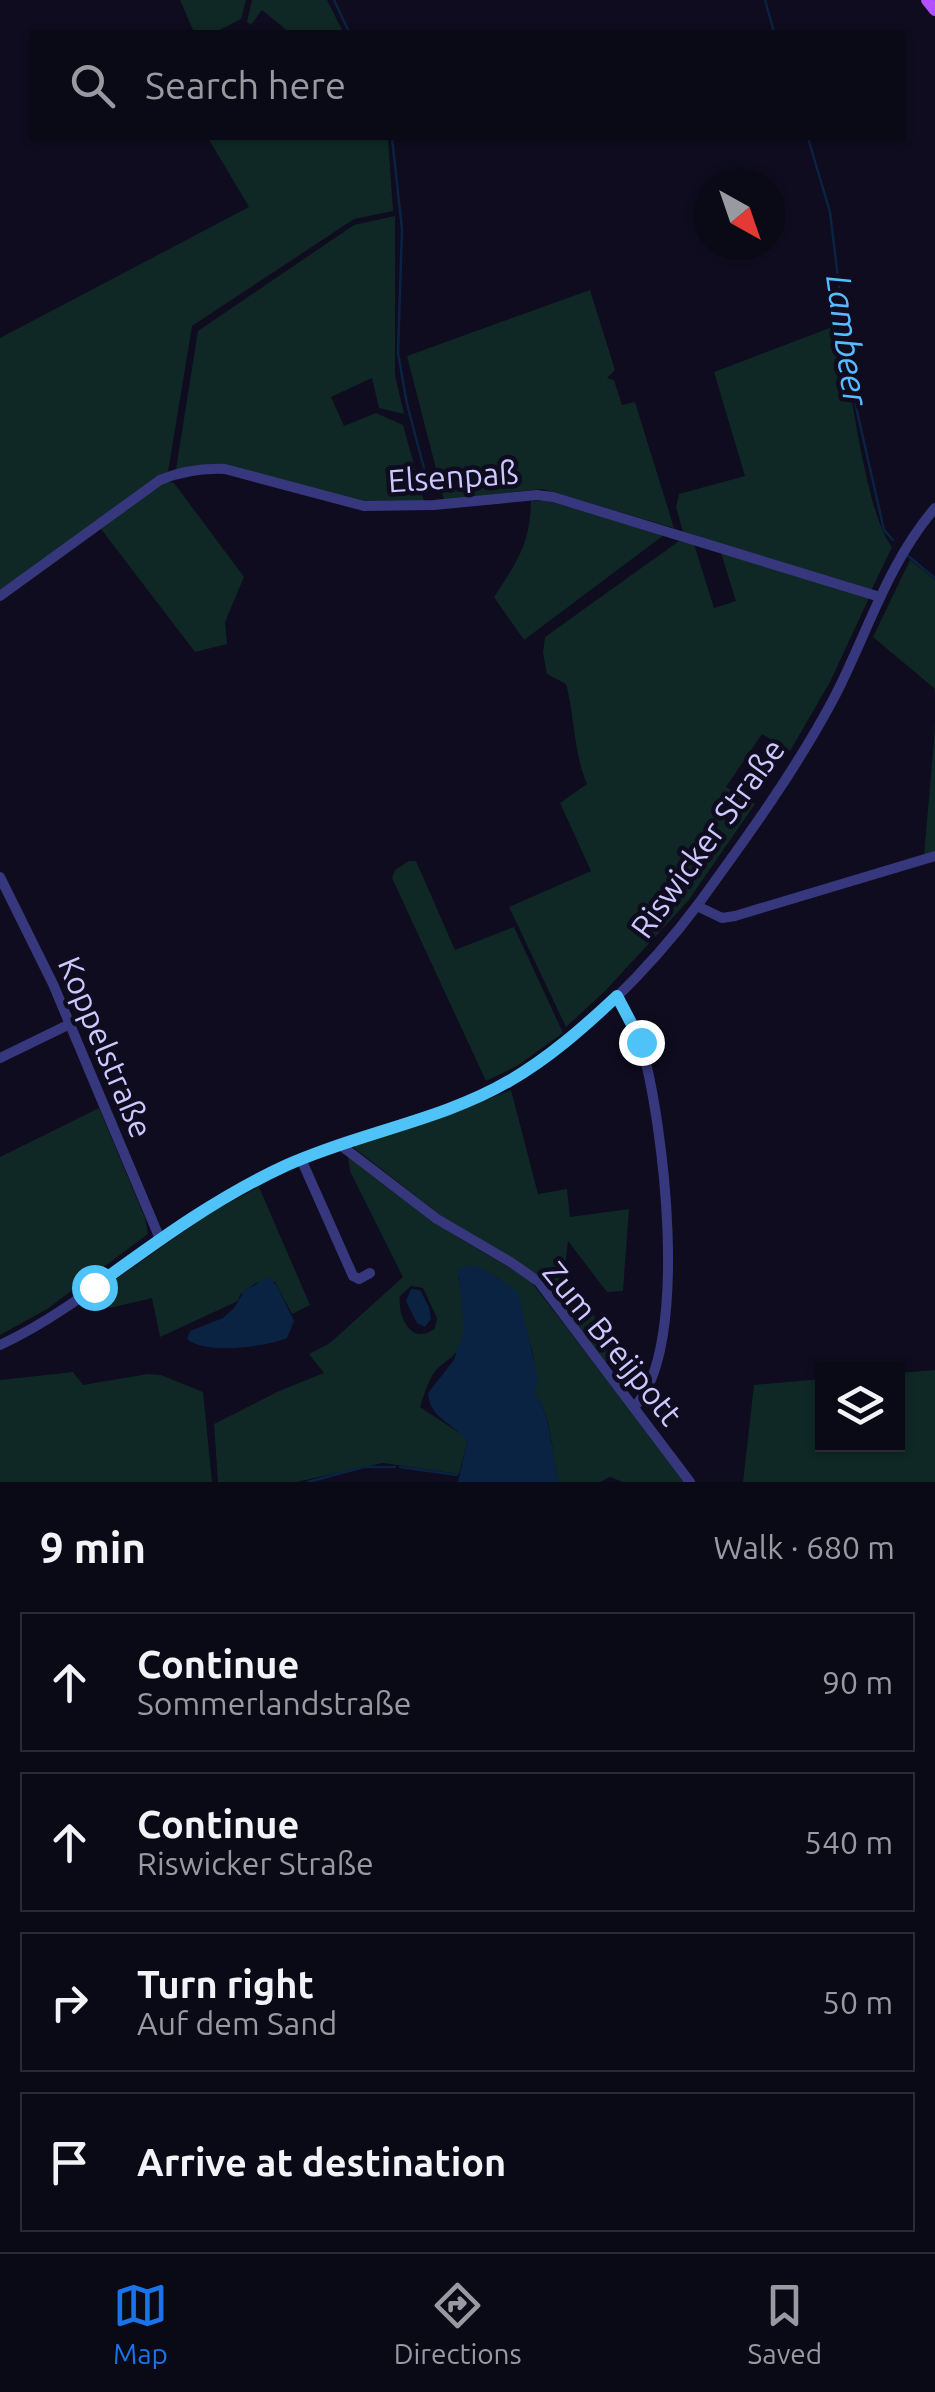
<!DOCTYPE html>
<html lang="en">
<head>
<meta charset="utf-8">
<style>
	:root { --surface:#0a0916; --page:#13121f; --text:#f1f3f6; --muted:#999aa1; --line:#2a2a35; --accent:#1a73e8 }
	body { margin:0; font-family:Ubuntu,sans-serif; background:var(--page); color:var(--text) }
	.controls { position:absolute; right:30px; bottom:30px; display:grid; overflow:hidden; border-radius:0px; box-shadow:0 2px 8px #0004 }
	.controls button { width:90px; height:90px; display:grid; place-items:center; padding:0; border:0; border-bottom:2px solid var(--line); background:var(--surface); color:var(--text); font:50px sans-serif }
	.compass { position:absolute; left:695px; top:170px; width:90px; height:90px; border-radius:50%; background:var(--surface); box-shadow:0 2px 8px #0004; rotate:140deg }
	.stop { position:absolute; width:30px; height:30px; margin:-22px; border:8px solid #4fc3f7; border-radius:50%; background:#fff }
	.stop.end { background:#4fc3f7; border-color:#fff; box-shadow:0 2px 10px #0008 }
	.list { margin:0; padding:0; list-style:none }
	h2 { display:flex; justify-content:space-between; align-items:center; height:130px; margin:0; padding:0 40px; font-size:42px }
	h2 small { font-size:32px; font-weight:400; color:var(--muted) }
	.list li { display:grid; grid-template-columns:65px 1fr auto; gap:30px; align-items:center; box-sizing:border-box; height:140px; margin:0 20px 20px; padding:0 20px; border:2px solid var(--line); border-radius:0px }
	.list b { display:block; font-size:38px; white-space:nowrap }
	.list p { margin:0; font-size:32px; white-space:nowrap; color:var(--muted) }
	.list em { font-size:32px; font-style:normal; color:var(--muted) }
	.icon { flex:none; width:55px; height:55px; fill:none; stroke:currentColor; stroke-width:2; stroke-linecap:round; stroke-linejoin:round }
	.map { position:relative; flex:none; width:935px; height:1482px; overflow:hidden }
	.search { position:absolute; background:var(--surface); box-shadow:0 2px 8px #0004; left:30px; right:30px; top:30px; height:110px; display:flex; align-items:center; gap:25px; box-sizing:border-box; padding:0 35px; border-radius:0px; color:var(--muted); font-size:38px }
	.sheet { height:770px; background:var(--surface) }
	nav { display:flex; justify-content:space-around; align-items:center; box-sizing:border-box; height:140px; border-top:2px solid var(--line); background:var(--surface); font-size:28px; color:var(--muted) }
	nav a { display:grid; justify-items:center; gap:5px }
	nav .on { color:var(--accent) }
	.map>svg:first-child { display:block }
</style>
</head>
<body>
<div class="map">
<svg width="935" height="1482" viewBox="0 0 935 1482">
	<rect width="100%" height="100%" fill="#0e0c1e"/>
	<!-- green -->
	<g fill="#0f2825" fill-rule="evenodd">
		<polygon points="180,0 246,0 241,19 216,32 194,32"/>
		<polygon points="252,0 327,0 343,32 289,32 262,10 251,25 247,22"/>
		<polygon points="208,138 388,138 393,211 354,219 192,326 168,472 0,594 0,338 249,207"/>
		<polygon points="395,216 395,375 404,414 379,408 372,378 331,397 344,426 376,413 403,425 424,501 365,503 231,467 176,469 198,331 354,225"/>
		<polygon points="590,290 615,370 607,378 614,380 622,405 635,402 674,528 542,489 444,500 407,356"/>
		<path d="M840,324C848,371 866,516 892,547L871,591L683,532L676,507L679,494L745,476L714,372Z"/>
		<polygon points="163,481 174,483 244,577 225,622 227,644 195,652 98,525"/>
		<path d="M531,501H548L664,535L524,640L494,597C517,562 530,544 531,501Z"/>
		<path d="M679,541L694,544L714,608L736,601L720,550L869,598L830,682L790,751L762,734L726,787L755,804L688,901L605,991L566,1027L509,907L591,871L560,803L587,784C573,751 575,717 566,684L547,674L543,653L545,637Z"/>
		<polygon points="910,560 935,580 935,694 934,688 873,637"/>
		<polygon points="935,722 935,852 924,855 934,741"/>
		<polygon points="409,861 416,861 455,950 514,927 563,1033 517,1066 486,1081 392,878 395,870"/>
		<polygon points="511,1090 538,1194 567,1189 570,1217 629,1209 623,1291 607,1292 568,1241 564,1274 619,1351 604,1364 554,1297 467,1236 354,1148 358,1142 454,1112"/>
		<polygon points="99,1108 145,1218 148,1234 47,1309 0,1335 0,1157"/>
		<path d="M348,1157L459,1238L529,1279L686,1482H623L610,1477L600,1482H558C552,1455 552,1412 533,1392C544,1369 519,1307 505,1285C500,1276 487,1275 479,1268L458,1276C463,1297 470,1328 459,1348C453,1359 443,1362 436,1370C428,1380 424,1395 420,1407L464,1436L467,1442L459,1474L383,1463L296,1482H218L214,1424L279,1391L324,1373L309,1354L330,1343L403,1277L350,1171ZM411,1286L423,1288L437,1318L435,1328C413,1347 397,1318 400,1296Z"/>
		<polygon points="259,1187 310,1305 292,1314 275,1282 256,1283 240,1295 238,1301 160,1337 152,1298 110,1308 98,1292 210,1213"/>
		<polygon points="935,1370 935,1482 743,1482 754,1385 822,1379 822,1444 898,1444 898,1373"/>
		<polygon points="73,1372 83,1385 148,1374 161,1375 203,1392 212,1482 0,1482 0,1380"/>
	</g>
	<!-- water -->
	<g fill="#0b2342">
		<path d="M467,1265L479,1267L503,1281L518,1293L538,1379L534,1392C550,1411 553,1456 558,1482H458L467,1442C454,1422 430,1420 428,1393L454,1360L464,1329L458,1269Z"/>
		<path d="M269,1277L277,1286L294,1321L287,1338C265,1347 205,1355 187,1339L190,1331L223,1318L235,1307L244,1291Z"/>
		<polygon points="411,1289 420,1290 429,1307 431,1319 425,1327 417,1323 406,1301"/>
	</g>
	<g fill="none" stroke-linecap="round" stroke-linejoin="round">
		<!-- stream -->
		<g stroke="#0b2342" stroke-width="2.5">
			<polyline points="334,0 349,32"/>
			<polyline points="765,0 774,32"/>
			<polyline points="392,138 402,229 398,353 407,404 430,491"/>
			<polyline points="808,138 830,212 851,385 884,530 893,540"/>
			<polyline points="908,556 935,578"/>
			<polyline points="400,1467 457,1475"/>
			<polyline points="308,1482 364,1467 395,1467"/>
		</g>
		<!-- minor -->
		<g stroke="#36377d" stroke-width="10">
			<path d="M0,596L160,480C182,471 201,468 225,469L364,506L434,505L537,495L553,497L880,597"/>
			<polyline points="0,877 53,984 160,1239"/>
			<polyline points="697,906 722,918 735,916 935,856"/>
			<path d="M617,996C626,1011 636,1027 641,1044C663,1118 692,1349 634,1407"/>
			<polyline points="0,1058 74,1022"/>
			<polyline points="339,1144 437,1219 512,1263 539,1282 690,1482"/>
			<polyline points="301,1159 353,1276 359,1279 370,1273"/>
			<path d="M0,1345C83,1307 148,1239 227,1196C265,1175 303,1156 344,1142C398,1124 457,1111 507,1083C575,1046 653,965 699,903C747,837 798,767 836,694C868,631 888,563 935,508"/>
		</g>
		<!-- major -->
		<polyline stroke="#b34fff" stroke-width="12" points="927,0 935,10"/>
	</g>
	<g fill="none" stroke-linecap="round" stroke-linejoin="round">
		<!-- route -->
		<path stroke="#4fc3f7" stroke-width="12" d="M94,1287C156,1242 217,1197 287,1165C358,1133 443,1120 509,1081C549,1058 584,1027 617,996L641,1042"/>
	</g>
	<g text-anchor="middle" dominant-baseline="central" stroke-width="9" stroke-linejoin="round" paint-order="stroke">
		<!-- street labels -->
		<g font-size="32" fill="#ccc8ff" stroke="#0e0c1e">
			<text transform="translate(453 476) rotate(-4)">Elsenpaß</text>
			<text transform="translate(707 838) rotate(-54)">Riswicker Straße</text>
			<text transform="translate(106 1047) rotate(67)">Koppelstraße</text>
			<text transform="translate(613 1343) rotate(51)">Zum Breijpott</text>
		</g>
		<!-- water labels -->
		<g font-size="35" font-style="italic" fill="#56bbff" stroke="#0e0c1e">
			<text transform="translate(848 340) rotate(82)">Lambeer</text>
		</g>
	</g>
</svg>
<div class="controls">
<button><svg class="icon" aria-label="layers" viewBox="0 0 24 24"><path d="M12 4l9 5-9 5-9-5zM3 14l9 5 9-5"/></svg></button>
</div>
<svg class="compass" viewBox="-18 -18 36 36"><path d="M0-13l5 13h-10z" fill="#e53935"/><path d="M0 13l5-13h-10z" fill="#999aa1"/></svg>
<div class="stop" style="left:94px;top:1287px"></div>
<div class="stop end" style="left:641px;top:1042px"></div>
<div class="search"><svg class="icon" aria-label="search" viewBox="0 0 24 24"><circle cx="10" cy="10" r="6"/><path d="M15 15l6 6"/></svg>Search here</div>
</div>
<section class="sheet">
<h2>9 min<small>Walk · 680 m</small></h2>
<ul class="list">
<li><svg class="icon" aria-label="ahead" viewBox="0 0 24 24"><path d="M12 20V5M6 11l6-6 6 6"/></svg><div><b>Continue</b><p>Sommerlandstraße</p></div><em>90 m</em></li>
<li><svg class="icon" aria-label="ahead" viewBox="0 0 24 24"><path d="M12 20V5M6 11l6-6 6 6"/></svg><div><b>Continue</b><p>Riswicker Straße</p></div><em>540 m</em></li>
<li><svg class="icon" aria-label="right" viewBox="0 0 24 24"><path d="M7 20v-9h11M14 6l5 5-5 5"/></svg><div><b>Turn right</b><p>Auf dem Sand</p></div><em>50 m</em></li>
<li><svg class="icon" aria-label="arrive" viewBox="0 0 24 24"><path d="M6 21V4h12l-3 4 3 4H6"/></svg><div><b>Arrive at destination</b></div></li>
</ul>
</section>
<nav>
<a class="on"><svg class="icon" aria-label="map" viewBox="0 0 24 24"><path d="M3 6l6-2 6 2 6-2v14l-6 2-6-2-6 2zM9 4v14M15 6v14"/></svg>Map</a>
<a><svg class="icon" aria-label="directions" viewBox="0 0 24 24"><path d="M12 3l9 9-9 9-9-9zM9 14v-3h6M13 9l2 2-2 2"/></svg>Directions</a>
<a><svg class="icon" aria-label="saved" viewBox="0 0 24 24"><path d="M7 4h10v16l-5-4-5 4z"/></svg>Saved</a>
</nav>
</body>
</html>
